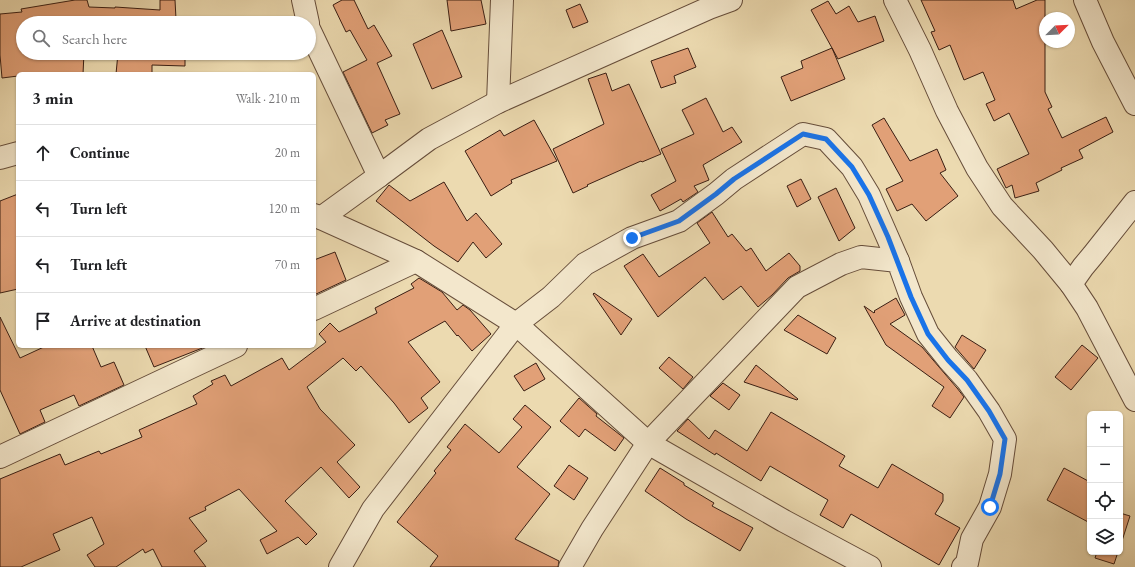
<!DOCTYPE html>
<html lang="en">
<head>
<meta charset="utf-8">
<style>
	:root { --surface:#fff; --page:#f6f6f6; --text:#202124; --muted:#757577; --line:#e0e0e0 }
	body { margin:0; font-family:"EB Garamond",serif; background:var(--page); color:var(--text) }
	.controls { position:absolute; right:12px; bottom:12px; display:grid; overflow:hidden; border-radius:6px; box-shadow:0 1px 3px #0004 }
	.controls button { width:36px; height:36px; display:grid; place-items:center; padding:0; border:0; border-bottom:1px solid var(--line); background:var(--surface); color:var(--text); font:20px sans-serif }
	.compass { position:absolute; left:1039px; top:12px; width:36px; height:36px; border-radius:50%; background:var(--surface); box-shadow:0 1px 3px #0004; rotate:66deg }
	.stop { position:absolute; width:12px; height:12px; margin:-9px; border:3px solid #1a73e8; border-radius:50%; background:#fff }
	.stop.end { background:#1a73e8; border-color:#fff; box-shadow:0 1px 4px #0008 }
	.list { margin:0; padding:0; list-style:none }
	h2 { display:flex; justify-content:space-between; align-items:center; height:52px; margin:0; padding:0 16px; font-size:17px }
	h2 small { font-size:13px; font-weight:400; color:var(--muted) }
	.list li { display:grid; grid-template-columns:26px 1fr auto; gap:12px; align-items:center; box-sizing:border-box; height:56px; padding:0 16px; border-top:1px solid var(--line) }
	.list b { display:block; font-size:15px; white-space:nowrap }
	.list em { font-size:13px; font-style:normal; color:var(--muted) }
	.icon { flex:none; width:22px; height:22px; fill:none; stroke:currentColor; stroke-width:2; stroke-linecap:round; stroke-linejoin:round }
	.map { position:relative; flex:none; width:1135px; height:567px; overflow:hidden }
	.search { position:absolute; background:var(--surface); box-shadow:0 1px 3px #0004; left:16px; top:16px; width:300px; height:44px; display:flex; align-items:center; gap:10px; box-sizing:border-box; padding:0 14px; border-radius:22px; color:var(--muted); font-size:15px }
	.panel { position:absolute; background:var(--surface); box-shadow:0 1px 3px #0004; left:16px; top:72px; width:300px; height:276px; border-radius:6px }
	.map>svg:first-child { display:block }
</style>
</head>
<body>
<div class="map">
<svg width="1135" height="567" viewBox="0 0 1135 567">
	<rect width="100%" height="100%" fill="#ecdab0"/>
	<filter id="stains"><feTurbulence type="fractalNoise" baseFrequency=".005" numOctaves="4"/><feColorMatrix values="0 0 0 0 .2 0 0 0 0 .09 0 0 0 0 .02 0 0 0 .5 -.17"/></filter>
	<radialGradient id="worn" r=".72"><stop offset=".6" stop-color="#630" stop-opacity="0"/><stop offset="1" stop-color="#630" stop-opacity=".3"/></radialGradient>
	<!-- building -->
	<g fill="#e1a077" stroke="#3a1e13">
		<polygon points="75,0 87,0 89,7 115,8 115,7 160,10 160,0 175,0 176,19 184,19 184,23 23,23 23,53 84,53 83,74 18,74 18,76 2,78 0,55 0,14 22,12 21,9"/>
		<polygon points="342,0 354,0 368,29 374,25 392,56 377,63 400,114 385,120 388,125 372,133 343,72 367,60 350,30 346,32 333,5"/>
		<polygon points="447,0 481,0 486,24 451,31"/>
		<polygon points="921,0 1013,0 1016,9 1037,0 1045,0 1045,92 1052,107 1048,109 1062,138 1106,117 1113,132 1079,150 1083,158 1061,168 1062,170 1036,183 1039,191 1015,198 1012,185 1006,188 997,169 1029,154 1009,113 994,121 986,104 995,100 983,72 964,80 950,45 939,50 931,32 935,31"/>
		<polygon points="828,1 836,14 849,6 858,22 875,16 884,41 838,59 832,48 845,79 791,101 781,77 803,68 801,61 832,48 811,10"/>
		<polygon points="580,4 588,22 573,28 566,10"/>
		<polygon points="442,30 462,77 432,89 413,44"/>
		<polygon points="688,48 696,67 674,76 676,83 661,88 651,61"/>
		<polygon points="118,53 185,53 185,66 152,65 152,74 116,74"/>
		<polygon points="606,73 612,91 629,84 661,154 642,162 641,161 587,185 588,186 573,193 553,149 604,124 588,79"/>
		<polygon points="706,98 723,132 732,127 742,142 703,165 709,180 694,186 698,192 683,202 681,199 660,211 651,195 676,181 661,149 694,134 682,110"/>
		<polygon points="884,118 910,161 937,149 946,170 940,173 958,196 926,221 912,204 897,211 886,189 903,181 872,125"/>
		<polygon points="534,120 557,161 511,180 512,183 491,196 465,151 500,130 504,136"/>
		<polygon points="801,179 811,199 797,207 787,186"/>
		<polygon points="444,182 467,221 476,213 502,244 486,258 473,242 458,262 434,246 376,201 389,185 410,201"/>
		<polygon points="836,188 855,228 839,241 818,197"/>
		<polygon points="18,194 18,289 0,293 0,201"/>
		<polygon points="712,212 728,237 732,234 746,251 751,248 766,271 789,253 800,266 800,271 788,278 772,295 758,307 741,286 723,300 705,277 658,317 624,266 643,254 659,277 710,243 697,223"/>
		<polygon points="335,252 346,280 314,295 314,260"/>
		<polygon points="419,278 442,292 457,310 463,305 470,310 491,334 472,351 458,335 457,336 445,321 408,342 440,382 421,398 428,408 409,423 394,403 361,366 356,371 343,358 307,387 320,409 355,445 337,462 360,487 349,498 321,467 285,501 317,534 306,545 298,537 267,554 260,540 277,531 239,489 205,507 206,510 189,518 207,541 194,551 206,567 162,567 153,549 145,553 143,549 116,567 95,567 87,555 104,544 92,517 53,534 60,550 21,567 0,567 0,479 60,454 65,465 99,451 101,454 142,437 139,430 197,404 193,396 213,384 211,381 225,375 231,386 282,358 289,370 326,342 319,334 330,323 339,332 377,313 375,308 414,288 411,284"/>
		<polygon points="594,293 632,319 621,335 593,294"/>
		<polygon points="896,298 905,315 890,324 922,347 939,367 957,388 964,397 950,418 932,406 944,387 886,345 864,306 874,313 875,312 874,311"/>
		<polygon points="798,315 836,338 827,354 784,330"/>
		<polygon points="0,317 20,358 46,346 92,346 101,367 114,362 124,385 79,406 74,395 40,410 45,422 20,434 0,390"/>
		<polygon points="962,335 986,350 974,369 955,347"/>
		<polygon points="1082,345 1098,358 1071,390 1055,377"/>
		<polygon points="145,346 204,346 205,347 154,367"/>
		<polygon points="669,357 693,377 683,389 659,368"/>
		<polygon points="536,363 545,379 524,391 514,376"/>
		<polygon points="756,365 798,399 797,400 744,382"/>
		<polygon points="723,383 740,395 729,410 710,396"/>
		<polygon points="579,398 597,414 596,416 624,438 615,451 585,429 579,437 560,421"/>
		<polygon points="525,405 551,427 517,467 550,494 515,539 559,561 558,567 430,567 438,556 397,522 436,473 434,471 451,450 447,447 465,424 499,453 522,427 513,419"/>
		<polygon points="771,412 845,456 839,466 878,488 892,464 943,494 943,501 935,514 960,528 939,565 851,514 843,528 820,515 828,500 770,466 761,481 716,453 715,455 677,431 688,419 709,439 715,430 747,451"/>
		<polygon points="569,465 588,478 574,500 554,486"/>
		<polygon points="660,468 684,483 684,485 714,503 712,506 753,528 740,551 686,519 645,491"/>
		<polygon points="1064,468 1090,482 1090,523 1047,500"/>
		<polygon points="1120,513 1130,516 1120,547"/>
		<polygon points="1097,552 1118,552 1114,564 1095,558"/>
	</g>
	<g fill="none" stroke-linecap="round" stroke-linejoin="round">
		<!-- minor casing -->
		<g stroke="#664d3a" stroke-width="24">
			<g id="minor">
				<polyline points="303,0 308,23"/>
				<polyline points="895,0 920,50 947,111 977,168 1002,206 1043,250 1071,284"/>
				<polyline points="1085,0 1103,42 1135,104"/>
				<polyline points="309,29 379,176 321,218"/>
				<polyline points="498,102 502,0"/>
				<polyline points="0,158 18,153"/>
				<polyline points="379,176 429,139 498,102 709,8 731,0"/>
				<polyline points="1135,202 1093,255 1083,267 1071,284 1087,308 1135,400"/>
				<polyline points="314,215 416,261 516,324 648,443 784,521 870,567"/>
				<polyline points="314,309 416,261"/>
				<polyline points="0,457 236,346"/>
				<polyline points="340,567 373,509 516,324 551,297 585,264 632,238 679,221 716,194 734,179 803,134 826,139 852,167 869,195 898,261"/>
				<polyline points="570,567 592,529 648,443 797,287 841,264 861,257 898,261 911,297 928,334 948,359 967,380 989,411 1005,439 1000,474 990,507 972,539 967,563 963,567"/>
			</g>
		</g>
		<!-- minor -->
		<use href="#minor" stroke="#f3e7cc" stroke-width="22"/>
	</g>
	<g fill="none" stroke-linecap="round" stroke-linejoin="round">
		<!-- route -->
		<polyline stroke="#1a73e8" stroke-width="5" points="632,238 679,221 716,194 734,179 803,134 826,139 852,167 869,195 888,237 911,297 928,334 948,360 967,380 989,411 1005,439 1000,474 990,507"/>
	</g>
	<rect width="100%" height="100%" filter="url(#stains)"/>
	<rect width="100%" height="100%" fill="url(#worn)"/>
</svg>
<div class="controls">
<button>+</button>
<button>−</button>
<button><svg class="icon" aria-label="locate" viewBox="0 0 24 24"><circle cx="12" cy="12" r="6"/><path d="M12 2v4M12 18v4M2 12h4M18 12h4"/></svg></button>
<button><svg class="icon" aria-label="layers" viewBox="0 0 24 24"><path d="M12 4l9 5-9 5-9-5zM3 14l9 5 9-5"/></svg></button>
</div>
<svg class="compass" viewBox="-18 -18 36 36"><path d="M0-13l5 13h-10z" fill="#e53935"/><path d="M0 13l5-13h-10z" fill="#757577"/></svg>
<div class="stop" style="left:990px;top:507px"></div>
<div class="stop end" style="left:632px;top:238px"></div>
<div class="search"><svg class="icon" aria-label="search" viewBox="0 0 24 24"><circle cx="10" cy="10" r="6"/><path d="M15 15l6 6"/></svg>Search here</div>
<section class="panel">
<h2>3 min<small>Walk · 210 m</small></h2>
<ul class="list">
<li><svg class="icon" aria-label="ahead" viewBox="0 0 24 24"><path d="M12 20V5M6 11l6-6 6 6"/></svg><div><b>Continue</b></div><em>20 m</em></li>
<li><svg class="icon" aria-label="left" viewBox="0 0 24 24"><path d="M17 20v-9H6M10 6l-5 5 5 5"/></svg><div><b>Turn left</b></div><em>120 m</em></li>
<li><svg class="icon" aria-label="left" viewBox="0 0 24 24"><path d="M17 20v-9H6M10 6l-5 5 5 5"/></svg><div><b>Turn left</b></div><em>70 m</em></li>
<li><svg class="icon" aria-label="arrive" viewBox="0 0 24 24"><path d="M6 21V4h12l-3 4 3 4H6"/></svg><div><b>Arrive at destination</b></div></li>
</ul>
</section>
</div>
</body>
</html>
